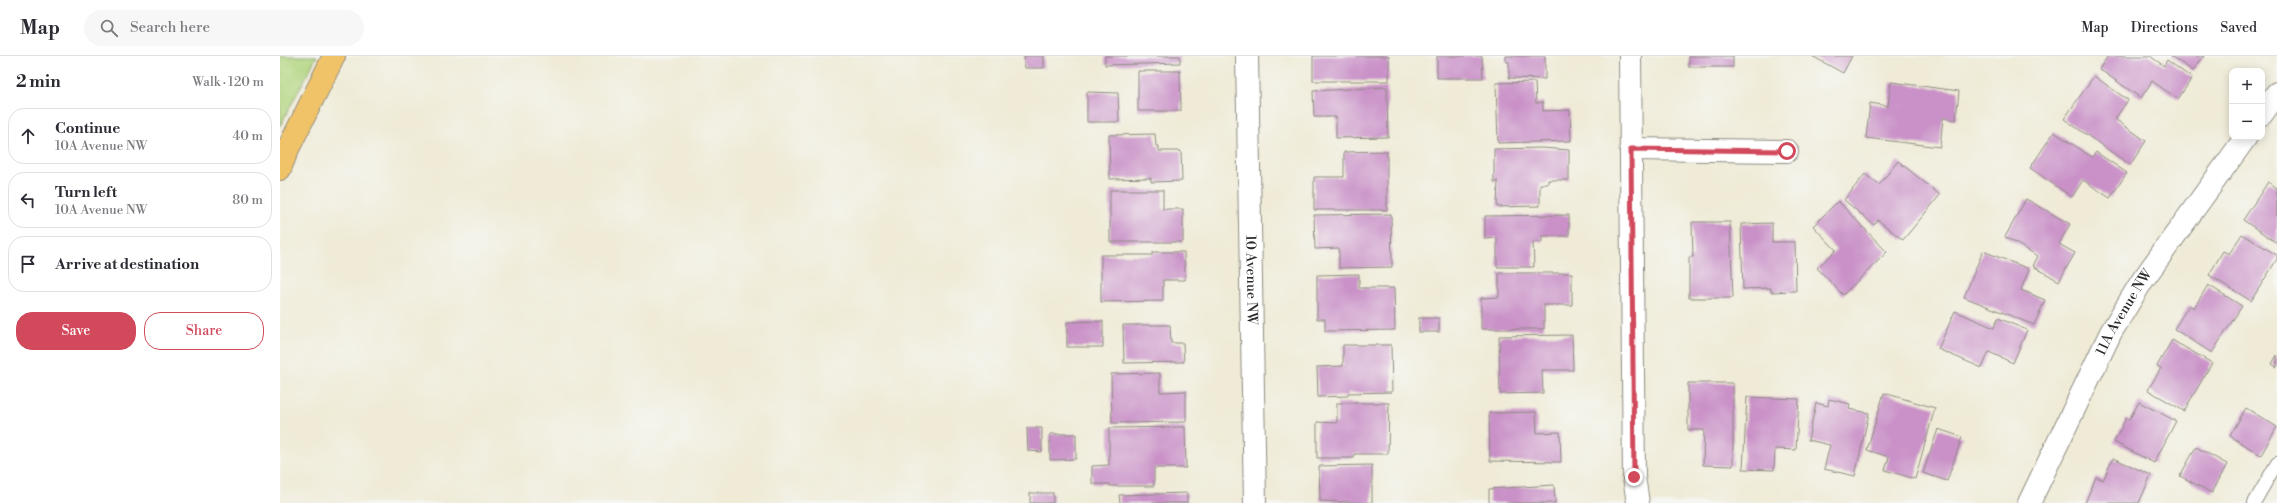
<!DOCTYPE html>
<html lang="en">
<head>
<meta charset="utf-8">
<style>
	:root { --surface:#fff; --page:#f7f7f7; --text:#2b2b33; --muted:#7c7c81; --line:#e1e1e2; --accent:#d1495b }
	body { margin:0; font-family:"Libre Bodoni",serif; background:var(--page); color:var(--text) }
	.controls { position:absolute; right:12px; top:12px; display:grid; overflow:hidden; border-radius:8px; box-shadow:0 2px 10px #0003 }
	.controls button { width:36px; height:36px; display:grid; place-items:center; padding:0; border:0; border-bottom:1px solid var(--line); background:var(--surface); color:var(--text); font:20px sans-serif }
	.stop { position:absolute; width:12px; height:12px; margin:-9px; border:3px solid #d1495b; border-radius:50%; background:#fff }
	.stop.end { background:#d1495b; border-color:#fff; box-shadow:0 1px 4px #0008 }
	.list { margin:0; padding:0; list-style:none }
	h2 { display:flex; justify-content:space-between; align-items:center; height:52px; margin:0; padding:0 16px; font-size:17px }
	h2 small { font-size:13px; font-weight:400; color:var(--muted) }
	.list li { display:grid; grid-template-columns:26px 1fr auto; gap:12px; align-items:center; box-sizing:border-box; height:56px; margin:0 8px 8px; padding:0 8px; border:1px solid var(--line); border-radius:16px }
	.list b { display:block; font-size:15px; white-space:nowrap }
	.list p { margin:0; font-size:13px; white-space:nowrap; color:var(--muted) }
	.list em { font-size:13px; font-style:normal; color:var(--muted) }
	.actions { display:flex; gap:8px; padding:12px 16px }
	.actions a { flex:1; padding:9px 0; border:1px solid var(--accent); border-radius:16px; text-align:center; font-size:14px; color:var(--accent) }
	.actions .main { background:var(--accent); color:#fff }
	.icon { flex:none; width:22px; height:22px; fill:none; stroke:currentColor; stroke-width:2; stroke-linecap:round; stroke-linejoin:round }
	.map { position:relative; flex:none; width:1997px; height:447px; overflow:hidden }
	header { display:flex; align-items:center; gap:24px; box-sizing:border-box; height:56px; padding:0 20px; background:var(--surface); border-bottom:1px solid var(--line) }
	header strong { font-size:19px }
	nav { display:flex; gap:22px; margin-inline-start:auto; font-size:14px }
	.search { width:280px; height:36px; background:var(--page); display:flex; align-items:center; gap:10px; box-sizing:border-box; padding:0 14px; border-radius:22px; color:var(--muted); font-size:15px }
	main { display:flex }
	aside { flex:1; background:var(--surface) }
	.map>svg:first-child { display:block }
</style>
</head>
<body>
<header>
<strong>Map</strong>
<div class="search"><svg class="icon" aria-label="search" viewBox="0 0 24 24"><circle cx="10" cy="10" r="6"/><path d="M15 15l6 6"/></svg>Search here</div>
<nav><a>Map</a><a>Directions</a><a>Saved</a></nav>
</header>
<main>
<aside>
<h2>2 min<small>Walk · 120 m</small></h2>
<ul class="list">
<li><svg class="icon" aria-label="ahead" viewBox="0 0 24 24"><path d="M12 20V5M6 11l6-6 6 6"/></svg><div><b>Continue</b><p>10A Avenue NW</p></div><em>40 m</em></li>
<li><svg class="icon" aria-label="left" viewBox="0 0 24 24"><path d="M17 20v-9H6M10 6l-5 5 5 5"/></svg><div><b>Turn left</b><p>10A Avenue NW</p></div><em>80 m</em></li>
<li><svg class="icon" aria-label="arrive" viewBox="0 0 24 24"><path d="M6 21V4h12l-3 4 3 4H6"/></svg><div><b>Arrive at destination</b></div></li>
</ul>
<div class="actions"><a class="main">Save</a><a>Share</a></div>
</aside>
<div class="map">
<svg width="1997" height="447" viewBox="0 0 1997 447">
	<rect width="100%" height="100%" fill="#f6f6f2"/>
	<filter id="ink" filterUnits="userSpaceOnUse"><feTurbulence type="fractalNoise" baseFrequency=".025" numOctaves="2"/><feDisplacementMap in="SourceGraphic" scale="8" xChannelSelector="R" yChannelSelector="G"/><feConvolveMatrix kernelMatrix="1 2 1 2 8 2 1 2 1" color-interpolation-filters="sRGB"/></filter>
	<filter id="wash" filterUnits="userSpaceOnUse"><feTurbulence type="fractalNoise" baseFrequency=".012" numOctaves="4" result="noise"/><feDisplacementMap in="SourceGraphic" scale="16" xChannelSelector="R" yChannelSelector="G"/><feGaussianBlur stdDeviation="0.9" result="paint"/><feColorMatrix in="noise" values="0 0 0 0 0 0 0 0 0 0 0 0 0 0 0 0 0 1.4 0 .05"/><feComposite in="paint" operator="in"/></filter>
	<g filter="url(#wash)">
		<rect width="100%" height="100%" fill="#efebd7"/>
		<!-- green -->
		<polygon fill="#b0d47d" stroke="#6e8054" points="0,0 37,0 0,70"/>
		<g id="blocks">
			<!-- building -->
			<g fill="#c991c7">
				<polygon points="744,0 764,0 764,12 745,12"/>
				<polygon points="825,0 900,0 900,7 825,9"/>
				<rect x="1033" y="0" width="76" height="25"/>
				<polygon points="1157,0 1202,0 1203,22 1157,22"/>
				<polygon points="1226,0 1265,0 1265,23 1229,22 1229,6 1226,6"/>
				<rect x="1409" y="0" width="44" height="11"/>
				<polygon points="1532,0 1572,0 1563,17"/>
				<polygon points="1828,0 1870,0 1884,10 1887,4 1912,22 1898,43 1872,25 1861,42 1819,13"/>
				<polygon points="1891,0 1924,0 1913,15"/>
				<polygon points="858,15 900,15 901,55 858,55"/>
				<polygon points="1814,20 1848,44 1835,63 1866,85 1850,109 1784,63"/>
				<polygon points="1255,26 1256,47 1263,46 1263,55 1290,54 1291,85 1218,87 1216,27"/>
				<polygon points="1611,26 1679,35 1676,64 1663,62 1660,91 1586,82 1590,47 1608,50"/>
				<polygon points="1107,31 1108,81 1056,82 1056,61 1034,61 1033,35"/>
				<polygon points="807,36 838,37 839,66 807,66"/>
				<polygon points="1774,76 1812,101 1816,96 1847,117 1830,142 1803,124 1792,141 1750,112"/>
				<polygon points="875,78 876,90 879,90 879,95 901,95 902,125 871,126 871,122 830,123 829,79"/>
				<polygon points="1262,92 1289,94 1289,124 1268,124 1268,128 1260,128 1260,150 1217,151 1218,125 1214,126 1214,93"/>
				<polygon points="1107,95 1107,154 1034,154 1034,121 1064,121 1064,96"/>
				<polygon points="1618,105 1660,139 1623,184 1598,164 1594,169 1564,144 1585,118 1599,129"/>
				<polygon points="1988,126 1997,132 1997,187 1963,164"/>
				<polygon points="830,134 883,134 883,153 903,153 903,186 830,186"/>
				<polygon points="1746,143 1790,168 1779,188 1795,197 1779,225 1753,210 1758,200 1725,181"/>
				<polygon points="1558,145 1607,196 1563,239 1537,212 1556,194 1533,170"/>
				<polygon points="1111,158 1112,211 1059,212 1059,192 1035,193 1034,159"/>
				<polygon points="1289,159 1289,180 1262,180 1262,186 1253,186 1254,211 1217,211 1217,182 1205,183 1205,160"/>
				<polygon points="1412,166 1450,166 1453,242 1409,242 1409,201 1413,201"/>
				<polygon points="1492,167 1492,186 1515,186 1516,235 1491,236 1491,232 1463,233 1461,168"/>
				<polygon points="1962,178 1997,199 1997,203 1971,245 1929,219 1943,195 1949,198"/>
				<polygon points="1703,195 1749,213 1741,234 1765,244 1754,269 1684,241"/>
				<polygon points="873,196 904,196 905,224 883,224 883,245 821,246 821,199 872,199"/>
				<polygon points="1219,217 1292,217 1292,249 1264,249 1264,273 1201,273 1201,242 1219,241"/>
				<polygon points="1079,218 1079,232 1114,232 1115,274 1045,275 1045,263 1037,263 1037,219"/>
				<polygon points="1928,229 1962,250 1932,297 1894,273 1909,249 1914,252"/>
				<polygon points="1675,255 1714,272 1718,262 1747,274 1733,307 1709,296 1702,312 1658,293"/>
				<rect x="1139" y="262" width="20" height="14"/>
				<polygon points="823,265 823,291 787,291 787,266"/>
				<polygon points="843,269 890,269 891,287 903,287 904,306 844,307"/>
				<polygon points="1292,279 1293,314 1262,314 1263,337 1220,338 1219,280"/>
				<polygon points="1892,284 1932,307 1904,355 1868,334 1881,312 1877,310"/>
				<polygon points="1063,289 1111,289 1112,336 1068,337 1068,340 1038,341 1037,311 1063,310"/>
				<polygon points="1997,299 1997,311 1992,308"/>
				<polygon points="880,317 880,336 906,335 906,366 832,367 831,318"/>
				<polygon points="1408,327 1453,327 1453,410 1423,409 1424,374 1408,374"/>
				<polygon points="1604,337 1655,352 1635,423 1605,414 1609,401 1587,394"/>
				<polygon points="1467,341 1519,343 1516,394 1495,393 1494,414 1463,413"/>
				<polygon points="1549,343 1570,348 1569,353 1589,357 1575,420 1544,413 1550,389 1528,384 1536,347 1548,350"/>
				<polygon points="1859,346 1896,365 1874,407 1834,386 1846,362 1849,364"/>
				<polygon points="1057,347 1109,347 1108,398 1074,398 1074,402 1037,402 1037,366 1057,367"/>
				<polygon points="1966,352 1997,371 1981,399 1950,380"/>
				<polygon points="1256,356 1257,377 1280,376 1281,406 1210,405 1209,357"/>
				<polygon points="905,371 906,412 874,412 874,430 830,430 830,428 812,428 812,410 829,409 829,372"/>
				<polygon points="747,372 762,372 762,396 748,395"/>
				<polygon points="1658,373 1682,381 1667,425 1643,417"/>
				<polygon points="770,378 796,378 796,403 770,404"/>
				<polygon points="1916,391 1947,408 1932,437 1900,420"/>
				<polygon points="1833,402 1871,419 1859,447 1805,447 1816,421 1823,424"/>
				<polygon points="1092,409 1092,447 1040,445 1039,410"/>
				<polygon points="1274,429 1275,447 1209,447 1209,433"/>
				<rect x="750" y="437" width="23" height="10"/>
				<polygon points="907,437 907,447 840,447 839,439"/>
			</g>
		</g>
	</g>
	<g filter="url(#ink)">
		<use href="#blocks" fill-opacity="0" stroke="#8d8b81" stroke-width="1"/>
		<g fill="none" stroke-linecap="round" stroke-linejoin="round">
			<!-- service casing -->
			<g stroke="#8d8b81" stroke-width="14">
				<polyline id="service" points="1974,447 1997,407"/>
			</g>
			<!-- minor casing -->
			<g stroke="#8d8b81" stroke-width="24">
				<g id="minor">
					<path id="s1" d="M967,0L975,447"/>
					<polyline points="1350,0 1354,421 1358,447"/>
					<polyline points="1982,58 1997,37"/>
					<polyline points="1351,93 1507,95"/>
					<path id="s2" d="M1749,447L1831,276L1862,225L1966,81"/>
				</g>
			</g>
			<!-- motorway casing -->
			<g stroke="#8d8b81" stroke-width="24">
				<polyline id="motorway" points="0,113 7,95 54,0"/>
			</g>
			<!-- service -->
			<use href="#service" stroke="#fff" stroke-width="12"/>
			<!-- minor -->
			<use href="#minor" stroke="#fff" stroke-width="22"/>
			<!-- motorway -->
			<use href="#motorway" stroke="#f0c369" stroke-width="22"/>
		</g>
	</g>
	<g fill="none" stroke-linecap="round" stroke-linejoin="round" filter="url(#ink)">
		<!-- route -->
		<polyline stroke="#d1495b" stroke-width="5" points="1354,421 1351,93 1507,95"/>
	</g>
	<g text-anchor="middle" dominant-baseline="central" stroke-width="3.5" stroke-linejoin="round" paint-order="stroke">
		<!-- street labels -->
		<g font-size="14" fill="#2b2b2b" stroke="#f6f6f2">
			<text stroke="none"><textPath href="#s1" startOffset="224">10 Avenue NW</textPath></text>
			<text stroke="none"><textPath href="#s2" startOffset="213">11A Avenue NW</textPath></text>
		</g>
	</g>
</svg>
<div class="controls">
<button>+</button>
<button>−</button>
</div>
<div class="stop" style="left:1507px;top:95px"></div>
<div class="stop end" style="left:1354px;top:421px"></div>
</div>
</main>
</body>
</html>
